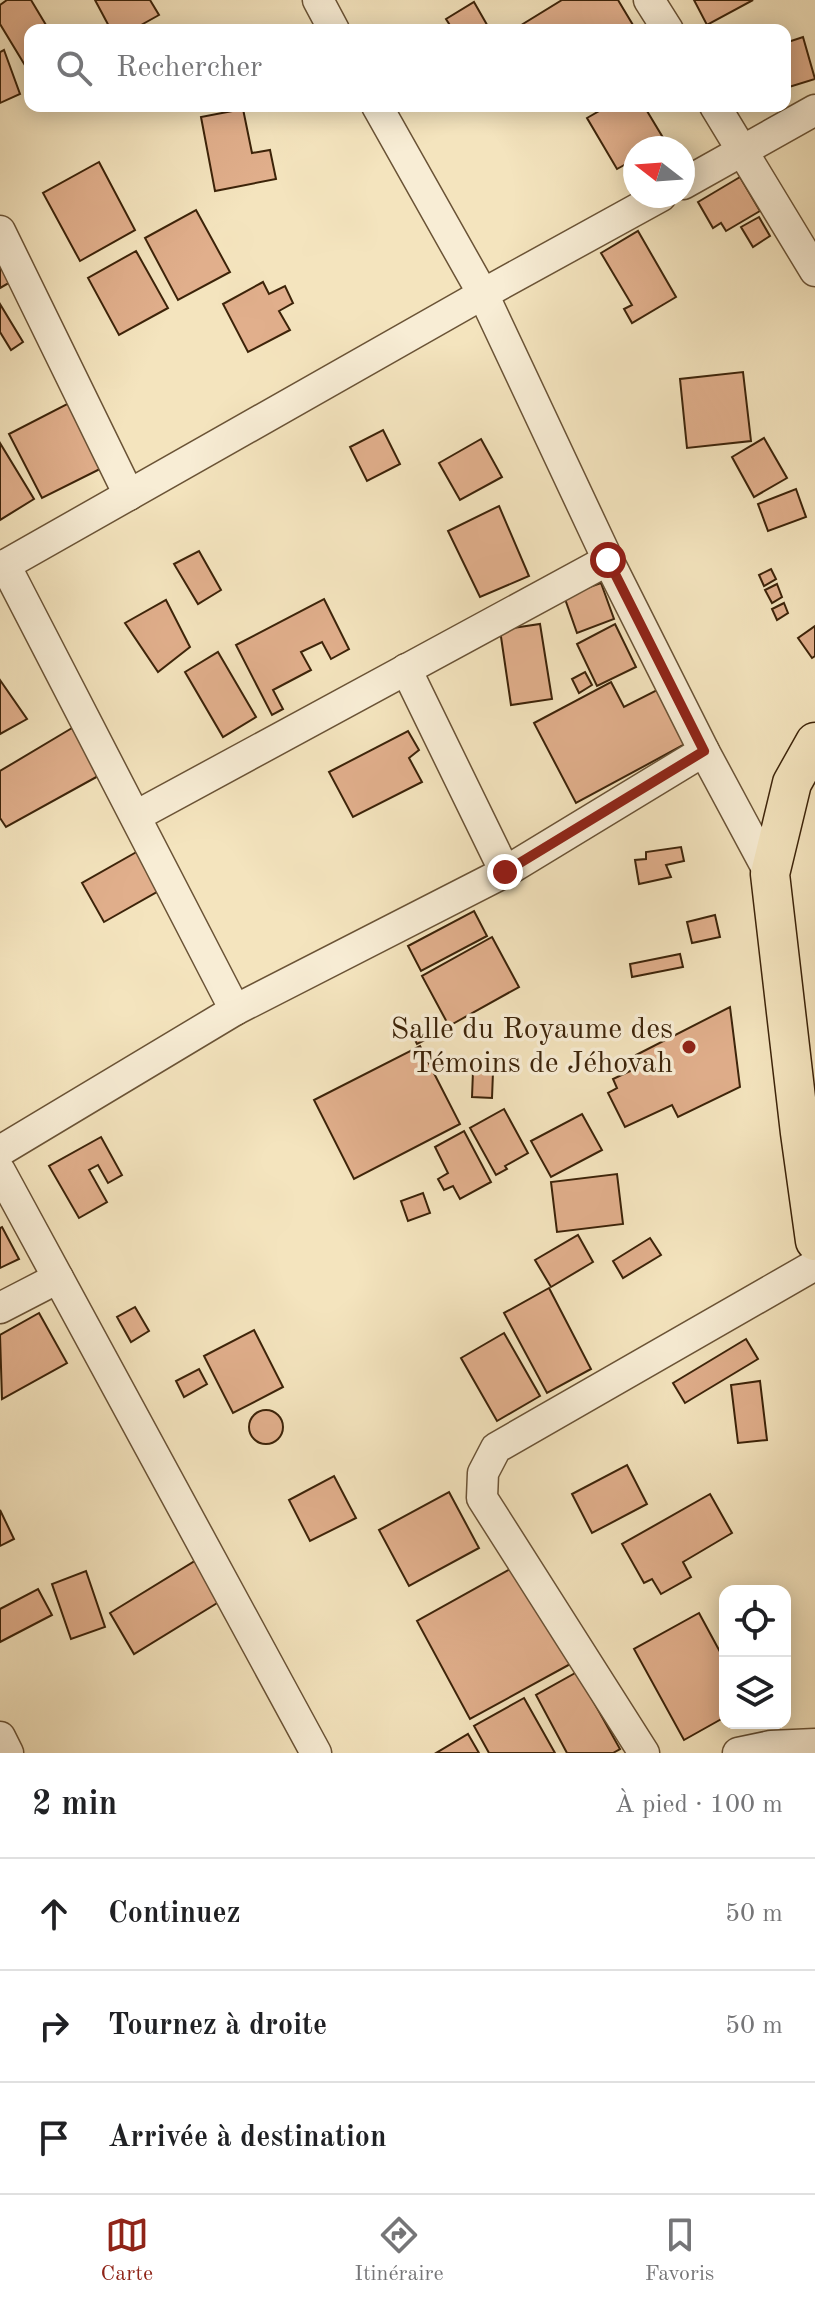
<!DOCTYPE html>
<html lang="fr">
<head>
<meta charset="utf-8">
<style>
	:root { --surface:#fff; --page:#f2f2f2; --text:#202124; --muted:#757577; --line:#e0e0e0; --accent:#8f2418 }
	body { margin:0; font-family:"Old Standard TT",serif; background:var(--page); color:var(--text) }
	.controls { position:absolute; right:24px; bottom:24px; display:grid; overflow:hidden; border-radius:16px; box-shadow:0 4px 20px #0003 }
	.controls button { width:72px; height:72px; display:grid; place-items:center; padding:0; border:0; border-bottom:2px solid var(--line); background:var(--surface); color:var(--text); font:40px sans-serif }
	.compass { position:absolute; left:623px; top:136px; width:72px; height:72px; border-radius:50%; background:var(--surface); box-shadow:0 4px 20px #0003; rotate:287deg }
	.stop { position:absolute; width:24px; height:24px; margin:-18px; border:6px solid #8f2418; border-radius:50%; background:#fff }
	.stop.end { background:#8f2418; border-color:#fff; box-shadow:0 2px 8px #0008 }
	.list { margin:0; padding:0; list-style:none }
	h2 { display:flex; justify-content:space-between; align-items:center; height:104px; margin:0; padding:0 32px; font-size:34px }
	h2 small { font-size:26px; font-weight:400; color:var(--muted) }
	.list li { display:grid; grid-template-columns:52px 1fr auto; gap:24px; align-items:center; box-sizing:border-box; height:112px; padding:0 32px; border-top:2px solid var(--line) }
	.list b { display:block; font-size:30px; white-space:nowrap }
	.list em { font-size:26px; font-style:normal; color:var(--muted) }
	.icon { flex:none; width:44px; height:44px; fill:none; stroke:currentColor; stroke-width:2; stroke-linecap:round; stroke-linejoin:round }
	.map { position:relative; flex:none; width:815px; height:1753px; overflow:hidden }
	.search { position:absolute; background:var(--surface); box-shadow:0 4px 20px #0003; left:24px; right:24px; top:24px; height:88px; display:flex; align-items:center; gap:20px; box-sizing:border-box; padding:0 28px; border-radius:16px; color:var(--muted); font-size:30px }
	.sheet { height:440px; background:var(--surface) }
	nav { display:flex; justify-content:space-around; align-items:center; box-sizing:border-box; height:112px; border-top:2px solid var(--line); background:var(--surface); font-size:22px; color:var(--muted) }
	nav a { display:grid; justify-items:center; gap:4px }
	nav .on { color:var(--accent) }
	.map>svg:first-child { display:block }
</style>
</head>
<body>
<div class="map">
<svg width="815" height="1753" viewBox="0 0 815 1753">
	<rect width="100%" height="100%" fill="#f4e4be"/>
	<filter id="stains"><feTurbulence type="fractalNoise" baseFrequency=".0025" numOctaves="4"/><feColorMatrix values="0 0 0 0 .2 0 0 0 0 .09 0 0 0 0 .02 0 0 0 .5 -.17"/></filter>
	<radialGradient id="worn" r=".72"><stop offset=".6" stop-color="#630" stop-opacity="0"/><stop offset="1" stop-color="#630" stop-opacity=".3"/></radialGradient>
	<!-- building -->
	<g fill="#e1af8c" stroke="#3c2309" stroke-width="2">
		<polygon points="7,0 31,0 49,30 30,30 30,65 26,67 0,24 0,5"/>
		<polygon points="95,0 150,0 159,15 132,30 111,30"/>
		<polygon points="562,0 618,0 636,30 520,30 518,27"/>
		<polygon points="694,0 753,0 707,25"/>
		<polygon points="474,2 490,30 453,30 446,19"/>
		<polygon points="803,37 815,79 789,87 785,75 785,43"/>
		<polygon points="4,50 20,94 0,103 0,52"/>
		<polygon points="608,106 644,106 665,141 653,148 635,148 635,159 617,169 587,118"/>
		<polygon points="243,109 252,153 270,150 276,179 215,191 201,117"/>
		<polygon points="99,162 135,230 80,261 43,193"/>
		<polygon points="740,177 760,211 726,231 721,223 713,228 698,202"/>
		<polygon points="196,210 230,272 178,300 145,238"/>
		<polygon points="759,217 770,236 753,247 741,227"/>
		<polygon points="638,231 676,297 632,323 624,309 632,305 601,253"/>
		<polygon points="136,251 168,308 119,335 88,278"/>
		<polygon points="0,262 19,277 0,288"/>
		<polygon points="263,282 269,294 285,286 293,303 279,311 290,330 248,352 223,304"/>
		<polygon points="0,304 23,342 11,350 0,332"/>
		<polygon points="743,372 751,441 687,448 680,379"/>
		<polygon points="71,402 104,467 42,498 9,434"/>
		<polygon points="383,430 400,464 367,481 350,447"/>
		<polygon points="764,438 787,478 754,497 732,457"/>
		<polygon points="481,439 502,477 460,500 439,463"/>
		<polygon points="0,443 34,499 0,520"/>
		<polygon points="796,489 806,517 768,531 758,504"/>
		<polygon points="499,506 529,576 480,597 448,531"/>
		<polygon points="199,551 221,590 198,604 174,564"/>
		<polygon points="771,569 776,579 764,586 759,575"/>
		<polygon points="601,583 614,619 577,633 564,596"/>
		<polygon points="777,584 782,597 772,603 765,590"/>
		<polygon points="324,599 349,649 331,659 322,642 301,652 311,670 273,690 283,709 272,715 236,645"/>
		<polygon points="166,600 190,647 158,672 125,623"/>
		<polygon points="784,603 788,613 777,620 772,609"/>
		<polygon points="540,624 552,699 511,705 500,630"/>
		<polygon points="615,624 636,667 597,686 577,644"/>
		<polygon points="815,626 815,656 812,658 798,638"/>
		<polygon points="218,652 256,717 223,737 185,672"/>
		<polygon points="585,672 592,685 579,693 572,679"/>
		<polygon points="0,680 27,719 0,734"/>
		<polygon points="611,682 624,707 659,689 687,743 576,803 534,723"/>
		<polygon points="72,728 100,775 6,827 0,818 0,771"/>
		<polygon points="408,731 419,750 409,758 422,782 353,817 329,772"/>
		<polygon points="681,847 684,861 666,865 671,877 639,884 635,860 646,859 646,852"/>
		<polygon points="140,850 162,889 104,922 82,883"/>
		<polygon points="474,911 487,936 421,971 408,946"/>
		<polygon points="715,915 720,937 692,943 687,922"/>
		<polygon points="492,937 519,987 449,1026 422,976"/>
		<polygon points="680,954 683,967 632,977 630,964"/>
		<polygon points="730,1007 740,1087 678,1117 672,1105 625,1127 608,1093 617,1088 613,1079 641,1066 636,1055"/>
		<polygon points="428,1026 433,1036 417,1044 412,1034"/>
		<polygon points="420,1046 460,1124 354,1179 314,1100"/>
		<polygon points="473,1071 493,1072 492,1098 472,1097"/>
		<polygon points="504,1109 528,1153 505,1166 507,1169 496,1175 470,1128"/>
		<polygon points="582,1114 602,1150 551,1177 531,1141"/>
		<polygon points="464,1131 491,1182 460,1199 453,1186 444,1190 438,1179 448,1173 435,1147"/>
		<polygon points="101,1137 122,1175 108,1183 98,1165 89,1170 107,1202 79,1218 49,1166"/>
		<polygon points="617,1174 623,1224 557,1232 551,1182"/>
		<polygon points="423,1193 430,1213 408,1221 401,1201"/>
		<polygon points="2,1227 19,1259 0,1268 0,1228"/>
		<polygon points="578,1235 593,1262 551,1287 535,1260"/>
		<polygon points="650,1238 661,1255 623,1278 613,1261"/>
		<polygon points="549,1288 591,1369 547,1393 504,1313"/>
		<polygon points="135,1307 149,1331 131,1342 117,1317"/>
		<polygon points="39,1313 67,1363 2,1399 0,1335"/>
		<polygon points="254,1330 283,1387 233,1413 204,1356"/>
		<polygon points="504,1333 540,1396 497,1421 461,1358"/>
		<polygon points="746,1339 758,1359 685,1403 673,1383"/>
		<polygon points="199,1369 207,1384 184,1397 176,1381"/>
		<polygon points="760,1381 767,1440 738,1443 731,1385"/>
		<circle cx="266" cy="1427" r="17"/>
		<polygon points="627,1465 647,1504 592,1533 572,1494"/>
		<polygon points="334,1476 356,1518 310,1541 289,1500"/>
		<polygon points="449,1492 479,1548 409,1586 379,1530"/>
		<polygon points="710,1494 732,1533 683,1562 691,1577 661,1594 652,1579 644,1583 622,1544"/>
		<polygon points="0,1510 14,1539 0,1546"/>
		<polygon points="203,1556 227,1597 134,1654 110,1613"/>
		<polygon points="521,1563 574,1662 470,1719 417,1621"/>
		<polygon points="86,1571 105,1627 71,1639 52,1584"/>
		<polygon points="38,1589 52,1615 0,1642 0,1609"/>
		<polygon points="699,1613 725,1661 725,1717 684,1740 634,1649"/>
		<polygon points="577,1672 620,1749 613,1753 567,1753 536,1695"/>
		<polygon points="524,1698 555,1753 489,1753 474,1726"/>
		<polygon points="468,1734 479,1753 436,1753"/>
	</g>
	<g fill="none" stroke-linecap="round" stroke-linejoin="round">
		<!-- minor casing -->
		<g stroke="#6a5336" stroke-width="33">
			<g id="minor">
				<polyline points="318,0 334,30"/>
				<polyline points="649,0 668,30"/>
				<polyline points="377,106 483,294 608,560 704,751 770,874"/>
				<polyline points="715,106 815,271"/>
				<polyline points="683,184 815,110"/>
				<polyline points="0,231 129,495"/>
				<polyline points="5,565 235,1010"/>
				<polyline points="0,568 483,294 661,196"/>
				<polyline points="406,669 505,872"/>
				<polyline points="136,816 608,560"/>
				<polyline points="0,1151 235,1010 505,872 704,751"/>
				<polyline points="0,1171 316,1753"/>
				<polyline points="0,1308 58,1278"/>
				<polyline points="0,1737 8,1753"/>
				<polyline points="644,1753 482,1498 483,1473 496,1448 815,1265"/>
				<polyline points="738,1753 771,1746 815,1744"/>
			</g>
		</g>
		<!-- major casing -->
		<g stroke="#3c2309" stroke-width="41">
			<polyline id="major" points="815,742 792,783 770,874 800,1133 815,1241"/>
		</g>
		<!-- minor -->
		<use href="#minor" stroke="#f8edd5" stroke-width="30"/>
		<!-- major -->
		<use href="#major" stroke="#f4e4be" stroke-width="38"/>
	</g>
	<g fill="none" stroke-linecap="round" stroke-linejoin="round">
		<!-- route -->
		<polyline stroke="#8f2418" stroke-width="10" points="505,872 704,751 608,560"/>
	</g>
	<!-- markers -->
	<circle fill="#8f2418" stroke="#f8edd5" stroke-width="3" cx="689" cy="1047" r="8"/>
	<g text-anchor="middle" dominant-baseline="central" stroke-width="7" stroke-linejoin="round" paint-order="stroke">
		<!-- poi labels -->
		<g font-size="30" fill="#3c2309" stroke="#f8edd5" text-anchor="end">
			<text x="673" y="1030">Salle du Royaume des<tspan x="673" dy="34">Témoins de Jéhovah</tspan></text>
		</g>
	</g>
	<rect width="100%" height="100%" filter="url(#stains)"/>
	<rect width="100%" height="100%" fill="url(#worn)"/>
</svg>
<div class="controls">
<button><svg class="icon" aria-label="locate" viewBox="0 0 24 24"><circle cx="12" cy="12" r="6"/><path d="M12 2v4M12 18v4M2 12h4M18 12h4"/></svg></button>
<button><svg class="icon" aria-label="layers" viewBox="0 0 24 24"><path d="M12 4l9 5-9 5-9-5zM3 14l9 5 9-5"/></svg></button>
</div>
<svg class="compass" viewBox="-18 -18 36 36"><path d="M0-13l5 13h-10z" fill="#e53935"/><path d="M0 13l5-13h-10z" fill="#757577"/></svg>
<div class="stop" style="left:608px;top:560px"></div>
<div class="stop end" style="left:505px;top:872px"></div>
<div class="search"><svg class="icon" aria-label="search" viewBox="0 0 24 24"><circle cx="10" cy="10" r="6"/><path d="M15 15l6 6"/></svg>Rechercher</div>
</div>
<section class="sheet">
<h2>2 min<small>À pied · 100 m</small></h2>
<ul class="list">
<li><svg class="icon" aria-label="ahead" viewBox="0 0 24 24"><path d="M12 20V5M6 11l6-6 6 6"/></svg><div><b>Continuez</b></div><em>50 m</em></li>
<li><svg class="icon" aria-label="right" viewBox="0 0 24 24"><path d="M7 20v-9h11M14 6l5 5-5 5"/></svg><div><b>Tournez à droite</b></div><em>50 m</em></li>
<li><svg class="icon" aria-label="arrive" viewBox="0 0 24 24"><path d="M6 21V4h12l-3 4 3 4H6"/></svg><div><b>Arrivée à destination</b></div></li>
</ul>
</section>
<nav>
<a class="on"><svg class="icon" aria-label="map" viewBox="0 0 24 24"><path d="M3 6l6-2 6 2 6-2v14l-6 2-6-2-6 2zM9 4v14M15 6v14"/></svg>Carte</a>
<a><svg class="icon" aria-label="directions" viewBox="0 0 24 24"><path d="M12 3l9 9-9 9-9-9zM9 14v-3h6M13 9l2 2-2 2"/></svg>Itinéraire</a>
<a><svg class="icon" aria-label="saved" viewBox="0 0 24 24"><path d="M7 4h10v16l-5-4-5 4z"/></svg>Favoris</a>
</nav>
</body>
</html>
